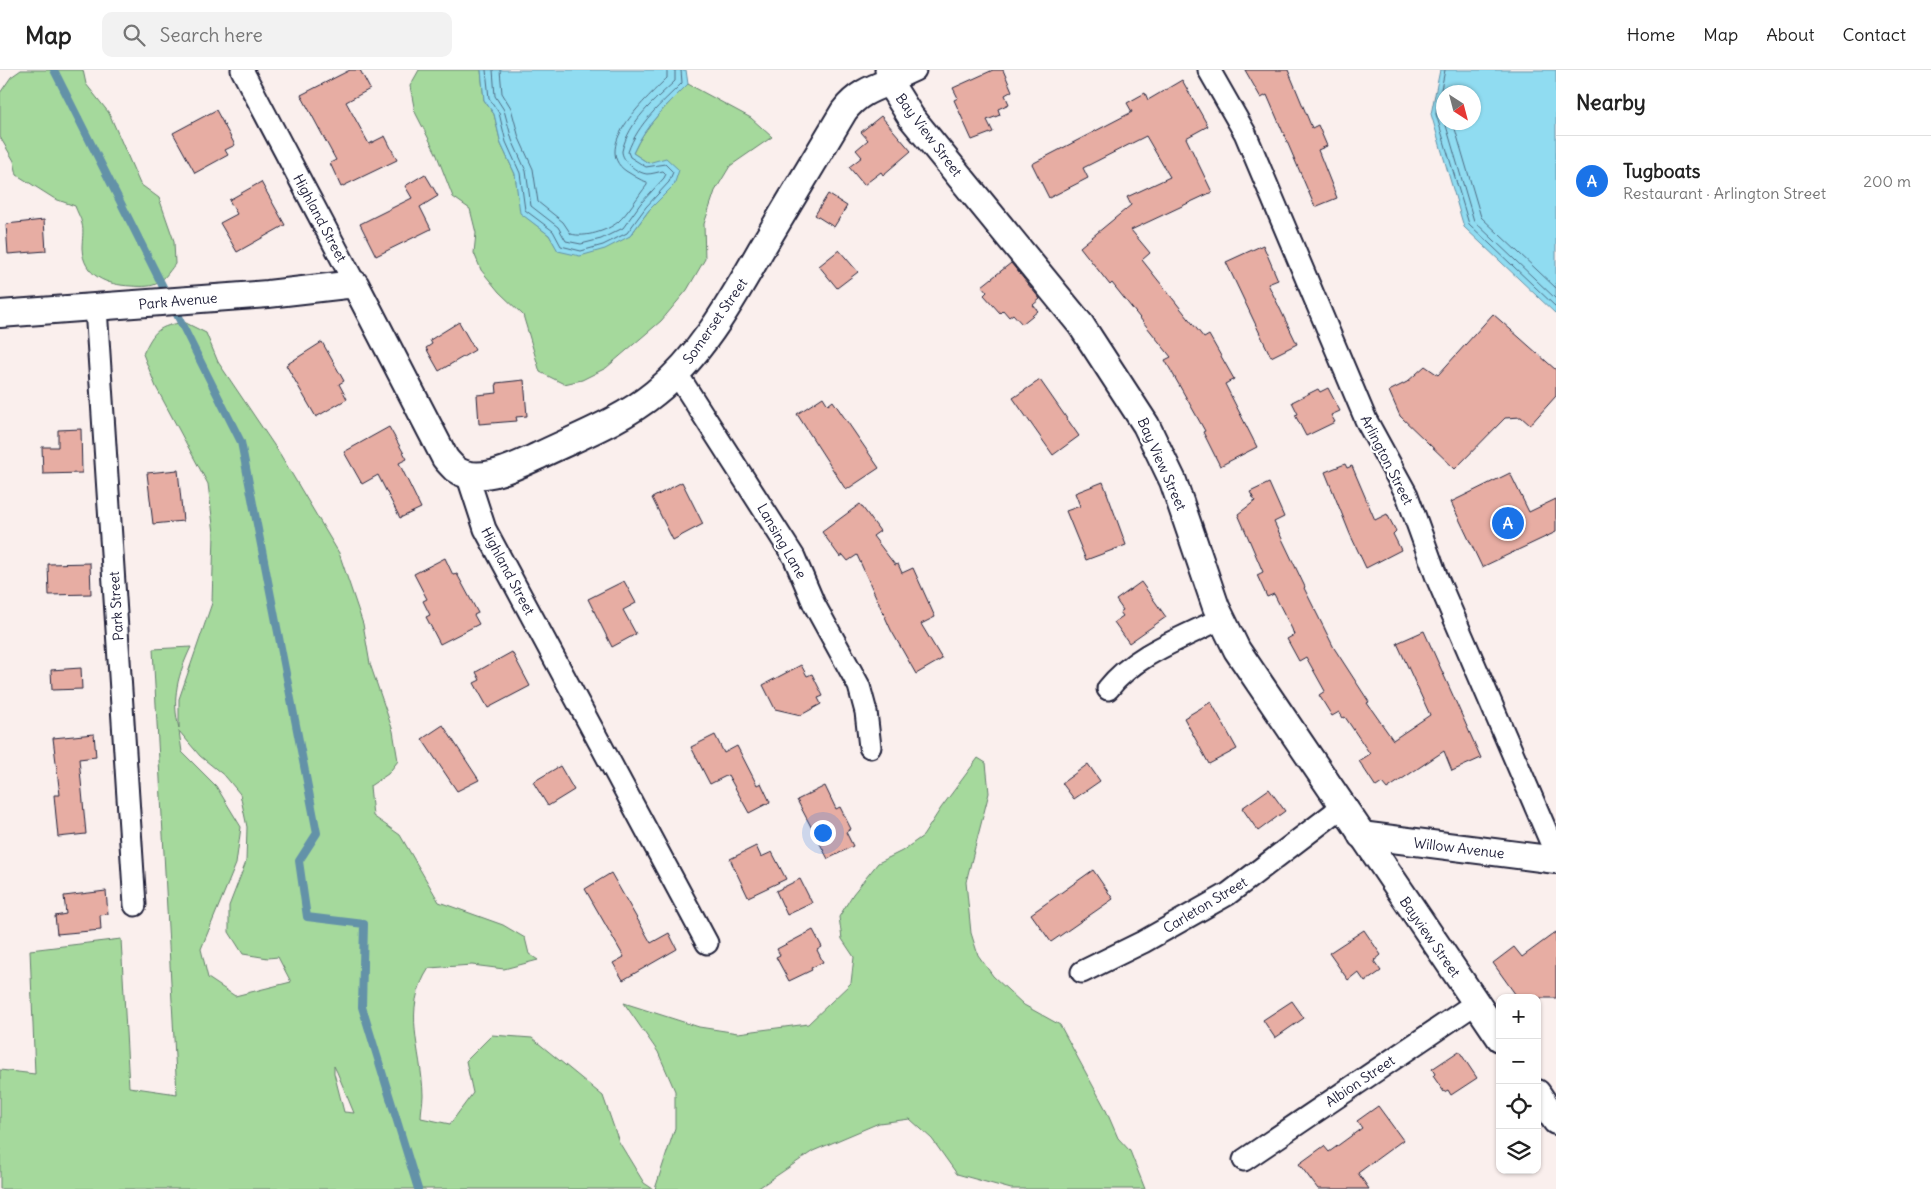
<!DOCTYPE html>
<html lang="en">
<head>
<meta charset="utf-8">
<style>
	:root { --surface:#fff; --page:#f2f2f2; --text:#222; --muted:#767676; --line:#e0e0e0; --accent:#1a73e8 }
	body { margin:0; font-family:Delius,sans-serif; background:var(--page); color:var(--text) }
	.controls { position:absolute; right:15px; bottom:15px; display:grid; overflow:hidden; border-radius:10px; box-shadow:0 1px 4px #0004 }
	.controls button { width:45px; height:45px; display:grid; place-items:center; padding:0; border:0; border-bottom:1px solid var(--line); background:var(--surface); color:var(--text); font:25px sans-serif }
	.compass { position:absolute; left:1436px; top:15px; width:45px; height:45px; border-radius:50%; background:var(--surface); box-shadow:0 1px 4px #0004; rotate:144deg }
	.you { position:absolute; left:822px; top:762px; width:18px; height:18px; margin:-12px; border:4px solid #fff; border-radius:50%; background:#1a73e8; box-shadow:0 0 0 8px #1a73e833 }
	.badge { display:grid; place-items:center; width:32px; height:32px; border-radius:50%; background:var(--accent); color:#fff; font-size:16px; font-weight:700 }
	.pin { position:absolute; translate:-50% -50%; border:2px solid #fff; box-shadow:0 1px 5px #0006 }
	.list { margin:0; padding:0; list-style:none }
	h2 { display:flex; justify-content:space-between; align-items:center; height:65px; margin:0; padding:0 20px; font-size:21px }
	h2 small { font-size:16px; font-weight:400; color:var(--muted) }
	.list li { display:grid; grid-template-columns:32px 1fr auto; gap:15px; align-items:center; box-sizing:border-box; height:90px; padding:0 20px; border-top:1px solid var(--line) }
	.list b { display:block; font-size:19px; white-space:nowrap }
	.list p { margin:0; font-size:16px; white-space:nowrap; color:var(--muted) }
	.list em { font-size:16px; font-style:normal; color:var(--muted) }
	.icon { flex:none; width:28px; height:28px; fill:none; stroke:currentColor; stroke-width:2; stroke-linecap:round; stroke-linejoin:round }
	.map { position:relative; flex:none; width:1556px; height:1119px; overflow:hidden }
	header { display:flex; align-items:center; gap:30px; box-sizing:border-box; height:70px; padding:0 25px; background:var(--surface); border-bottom:1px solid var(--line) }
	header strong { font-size:24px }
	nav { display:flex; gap:28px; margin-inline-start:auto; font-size:18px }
	.search { width:350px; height:45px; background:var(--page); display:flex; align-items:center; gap:12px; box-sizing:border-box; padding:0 18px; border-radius:10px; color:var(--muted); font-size:19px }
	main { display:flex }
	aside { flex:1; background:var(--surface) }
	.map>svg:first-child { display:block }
</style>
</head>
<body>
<header>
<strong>Map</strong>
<div class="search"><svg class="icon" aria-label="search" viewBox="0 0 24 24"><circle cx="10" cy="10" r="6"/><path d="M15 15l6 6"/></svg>Search here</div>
<nav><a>Home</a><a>Map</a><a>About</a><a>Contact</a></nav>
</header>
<main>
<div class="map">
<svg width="1556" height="1119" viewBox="0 0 1556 1119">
	<rect width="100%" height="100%" fill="#faefed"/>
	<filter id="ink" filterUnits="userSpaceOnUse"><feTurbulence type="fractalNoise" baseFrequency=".02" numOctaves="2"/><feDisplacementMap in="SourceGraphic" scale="10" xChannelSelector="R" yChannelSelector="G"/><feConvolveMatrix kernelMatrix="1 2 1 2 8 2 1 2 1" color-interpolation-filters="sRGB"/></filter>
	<g filter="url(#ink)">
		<!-- green -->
		<g fill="#a5d99c" stroke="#647e6c" fill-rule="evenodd">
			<path d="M21,0H83L86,14L109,43L140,114L159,128L174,171L175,194C160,214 158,218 131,216C107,215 83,206 82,178C82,170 84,161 82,154C81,148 77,142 75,136L55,129L17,105L14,91L0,67V23L11,7Z"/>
			<path d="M419,0H481L484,30L494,44L501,74L515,104L521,143L549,165L558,180L630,166L649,140L648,93L633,83C646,54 666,36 688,14L751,48L772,67L730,96L715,121L704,154L705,189L687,220L661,251L606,298L582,310L564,314L540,302L523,245L499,222L481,200L474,183L476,163L470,139L453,127L436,83L415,42L410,16Z"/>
			<path d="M184,252L206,263L218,292L280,384L339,483L363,554L370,594L393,661L398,691L388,704L370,716L373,746L400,765L439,832L503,855L525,868L529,884L538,890L504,899L472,895L429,898C401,941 422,979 423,1025C423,1032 421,1040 421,1048L450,1054L473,1023L466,991L492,965L532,968L603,1026L619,1072L644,1113L653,1119H0V1000L35,1004L30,880L121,869L129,1017L177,1024L153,579L191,577C178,604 171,629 179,658V629L212,533L214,463L208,414L156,317L143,284C155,259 158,257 184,252ZM179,661L200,686L226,707L240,724L247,757L246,792L229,836V862L243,884L268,888L278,887L291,912L235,926L208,908L201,879L236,794L241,757L216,716L182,682ZM334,996L337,1002L354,1043L344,1042L334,1003Z"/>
			<polygon points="978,688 986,693 989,723 966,812 971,863 978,885 993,906 1024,935 1060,955 1105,1038 1118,1068 1130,1081 1145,1119 1011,1119 957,1104 932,1069 910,1049 879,1053 813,1081 757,1119 655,1119 675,1058 675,1021 658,982 624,933 699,957 738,963 808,954 851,913 854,887 842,869 839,847 853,824 878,793 902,781 923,766 941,738"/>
		</g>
		<!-- water -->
		<g fill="#90dcf1" stroke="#6492a8" fill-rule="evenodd">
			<path d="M481,0H686L688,14C666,36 646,54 633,83L648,93L666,88L679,100L674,115L649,140L630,166L605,179L580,186L558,181L549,165L520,143L515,104L501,74L494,44L484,30Z"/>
			<path d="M1440,0H1556V244L1464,157L1431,44ZM1444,22H1474V52H1444Z"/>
		</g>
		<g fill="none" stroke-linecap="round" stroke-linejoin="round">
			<!-- shore -->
			<g stroke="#4e6c84" stroke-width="1">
				<path d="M486,0L489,28L499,43L506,72L520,103L525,140L553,161L561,176L581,181L603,175L627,163L646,137L669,112L673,102L665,94L646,97L630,87L628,82C638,53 661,34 682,13L681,0"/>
				<path d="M493,0L495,26L504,40L512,70L526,101L531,136L558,157L566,171L581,174L601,169L623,158L641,133L664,108L666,104L663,101C658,102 652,104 647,104C637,103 622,91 622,81C629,51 654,31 675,11V0"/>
				<path d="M500,0L502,23L511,38L519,68L533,99L538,132L563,152L571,164C585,168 607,161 618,152C628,143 638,126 647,115V112C639,110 633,105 626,101C591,77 649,26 667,8V0"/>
				<polyline points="1445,0 1436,44 1469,154 1556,237"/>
				<polyline points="1445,52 1474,151 1556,229"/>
				<polyline points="1453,52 1481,147 1556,218"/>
			</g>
			<!-- stream -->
			<polyline stroke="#6492a8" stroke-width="8" points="54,0 241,372 317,763 299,791 307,847 364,854 362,937 418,1119"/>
		</g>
		<!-- building -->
		<g fill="#e7ada3" stroke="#22223b">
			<polygon points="350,0 360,0 370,19 346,32 369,74 385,66 397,90 341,117 330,93 336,90 301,25"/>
			<polygon points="993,0 1003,0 1012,21 1005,25 1009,34 998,39 1000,45 987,50 993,62 972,70 954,30 958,28 953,18"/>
			<polygon points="1245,0 1288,0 1312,58 1318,55 1327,76 1318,80 1337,128 1315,137 1267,25 1261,28"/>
			<polygon points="1182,10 1208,56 1186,68 1212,122 1131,160 1150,183 1142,190 1204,268 1209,265 1234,309 1225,314 1257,377 1220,396 1203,362 1205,361 1165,290 1171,287 1112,213 1110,215 1080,177 1131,135 1127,127 1170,107 1146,66 1083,98 1088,108 1049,128 1032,94 1132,42 1127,33 1145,23 1148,30"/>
			<polygon points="216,40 235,75 225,80 228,85 195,103 173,63"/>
			<polygon points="881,46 911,81 883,105 881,102 864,115 849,97 862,87 856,80 868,70 861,62"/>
			<polygon points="425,104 438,126 420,137 431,159 376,186 360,154 412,128 405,116"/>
			<polygon points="261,112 285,155 237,182 220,153 237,144 229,130"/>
			<polygon points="828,124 847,136 834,157 815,145"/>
			<polygon points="44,150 46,181 8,184 6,154"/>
			<polygon points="1263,175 1278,210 1268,214 1297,274 1271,287 1226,192"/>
			<polygon points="839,180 858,202 837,218 819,196"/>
			<polygon points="1011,193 1040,229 1033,235 1038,241 1022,254 1013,244 1009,247 1003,240 1000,243 984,225 987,222 982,216"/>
			<polygon points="1493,244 1556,300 1556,326 1530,355 1521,347 1505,348 1455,399 1400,346 1389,321 1407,312 1425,296 1438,305"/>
			<polygon points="459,252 475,280 439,301 426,278 432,274 430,270"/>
			<polygon points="322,272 344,311 339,314 347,329 316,347 286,295"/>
			<polygon points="524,310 527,346 516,347 517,351 479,354 477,325 497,323 496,313"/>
			<polygon points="1040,310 1079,366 1053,385 1013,328"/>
			<polygon points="1328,318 1340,341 1331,345 1335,352 1306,366 1295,345 1298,344 1292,332 1318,319 1320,322"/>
			<polygon points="823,327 828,335 833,331 879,398 846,420 797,344"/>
			<polygon points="389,357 407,389 399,393 421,438 400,448 378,405 362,414 344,382"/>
			<polygon points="81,359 82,403 43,404 42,377 58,377 58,360"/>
			<polygon points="1345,394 1347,398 1352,396 1375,450 1387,444 1396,461 1393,464 1401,480 1366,498 1350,464 1325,402"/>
			<polygon points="178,400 183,451 153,454 147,403"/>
			<polygon points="1510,403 1529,442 1556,429 1556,462 1482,497 1451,432"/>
			<polygon points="682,412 703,454 673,470 652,428"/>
			<polygon points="1103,412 1126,475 1086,490 1066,441 1080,436 1075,423"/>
			<polygon points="1269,413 1284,447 1274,452 1305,517 1304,518 1334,578 1369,632 1367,633 1393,670 1430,645 1397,573 1424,561 1481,688 1452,701 1444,681 1387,719 1382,713 1376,717 1359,691 1370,684 1345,647 1343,648 1339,642 1332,646 1319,625 1325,621 1306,587 1299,591 1287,569 1294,565 1292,559 1274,524 1267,527 1257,505 1263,502 1238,444 1255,431 1250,422"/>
			<polygon points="860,434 880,461 873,466 895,495 898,494 902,503 913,498 935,547 921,554 942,589 916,604 891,560 857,485 848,491 843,485 840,487 822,462"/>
			<polygon points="445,488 453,505 457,504 478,543 474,545 479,554 440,574 426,547 430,545 423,531 427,529 414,504"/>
			<polygon points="90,493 91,524 49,525 48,494"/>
			<polygon points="624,511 636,533 623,540 636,564 612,577 588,529"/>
			<polygon points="1141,512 1166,547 1129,573 1114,552 1123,546 1120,542 1123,540 1116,530"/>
			<polygon points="512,582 530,616 488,638 474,613 480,610 476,602"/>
			<polygon points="801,595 807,606 812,604 823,626 818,628 821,634 801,645 775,639 763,615"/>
			<polygon points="81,598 82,619 52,620 51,600"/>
			<polygon points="1211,632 1237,679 1209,694 1184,648"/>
			<polygon points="443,655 479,710 457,721 422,669"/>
			<polygon points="94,664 96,687 79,689 86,764 58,767 54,725 60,725 53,668"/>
			<polygon points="715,665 724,683 737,676 757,715 761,713 770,732 749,743 728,705 710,714 691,677"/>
			<polygon points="1088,694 1100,711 1074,729 1062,713"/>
			<polygon points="560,696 574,720 548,736 533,712"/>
			<polygon points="825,716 836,739 840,737 851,759 846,762 853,776 828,789 797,730"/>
			<polygon points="1269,719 1285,741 1258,761 1242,738"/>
			<polygon points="756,776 761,787 772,782 786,809 748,827 730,789"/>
			<polygon points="1093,800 1113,829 1051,872 1031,844"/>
			<polygon points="611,803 651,873 669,863 677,879 623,910 613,893 624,887 585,819"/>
			<polygon points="800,809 812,833 787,845 776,821"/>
			<polygon points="106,821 108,844 100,845 101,860 57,864 55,846 66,844 64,826"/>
			<polygon points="813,860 822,877 817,880 823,892 811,898 812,900 789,911 776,887 780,885 777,879"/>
			<polygon points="1364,860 1381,885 1374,891 1381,901 1365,912 1358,902 1348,910 1329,883"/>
			<polygon points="1556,862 1556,928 1518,928 1493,893 1514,877 1522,887"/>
			<polygon points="1292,931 1304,948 1275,968 1263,950"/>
			<polygon points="1459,981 1477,1008 1451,1025 1448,1020 1444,1022 1433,1006 1435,1004 1432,999"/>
			<polygon points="1378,1036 1403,1070 1358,1103 1369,1119 1318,1119 1299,1094 1324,1076 1329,1082 1362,1058 1357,1051"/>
		</g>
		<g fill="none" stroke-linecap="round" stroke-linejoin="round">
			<!-- minor casing -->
			<g stroke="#22223b" stroke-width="25">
				<g id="minor">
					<polyline points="242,0 355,214"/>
					<polyline points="886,0 889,12 915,0"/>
					<polyline points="1209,0 1245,63 1366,350 1407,425 1437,508 1556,784"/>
					<polyline points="96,238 135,835"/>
					<polyline points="677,304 794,487 814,534 859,616 866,642 870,677"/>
					<polyline points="467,404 485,459 707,873"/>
					<path d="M1108,619C1135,584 1183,568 1222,548"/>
					<polyline points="1082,902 1143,872 1228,824 1342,737"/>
					<polyline points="1244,1090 1476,933"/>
				</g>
			</g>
			<!-- tertiary casing -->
			<g stroke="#22223b" stroke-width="30">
				<g id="tertiary">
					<path d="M0,244L268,224L355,214L445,388C448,392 452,396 455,399C478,416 516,396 538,386C577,367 621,351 655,323C702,285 732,230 762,178C789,133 816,87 844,41C856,25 870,19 889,12L911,47L1081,255L1146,355L1173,411L1216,537L1237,580L1500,968"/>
					<polyline points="1361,765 1556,790"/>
					<polyline points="1537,1023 1556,1051"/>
				</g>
			</g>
			<!-- minor -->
			<use href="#minor" stroke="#fff" stroke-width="21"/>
			<!-- tertiary -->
			<use href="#tertiary" stroke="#fff" stroke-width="26"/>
		</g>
	</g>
	<g text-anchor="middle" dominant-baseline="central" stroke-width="4.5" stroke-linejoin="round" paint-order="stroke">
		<!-- street labels -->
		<g font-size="14" fill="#22223b" stroke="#fff">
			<text transform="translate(929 65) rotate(53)">Bay View Street</text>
			<text transform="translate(320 148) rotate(62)">Highland Street</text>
			<text transform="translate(178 231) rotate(-5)">Park Avenue</text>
			<text transform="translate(715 251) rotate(-55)">Somerset Street</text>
			<text transform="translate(1387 390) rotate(63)">Arlington Street</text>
			<text transform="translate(1162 394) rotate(66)">Bay View Street</text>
			<text transform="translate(782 471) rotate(60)">Lansing Lane</text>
			<text transform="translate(508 501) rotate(62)">Highland Street</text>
			<text transform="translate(116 536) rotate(-94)">Park Street</text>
			<text transform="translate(1459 778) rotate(7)">Willow Avenue</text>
			<text transform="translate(1205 835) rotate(-31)">Carleton Street</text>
			<text transform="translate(1430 867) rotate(55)">Bayview Street</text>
			<text transform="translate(1360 1011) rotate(-34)">Albion Street</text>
		</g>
	</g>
</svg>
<div class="controls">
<button>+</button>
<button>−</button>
<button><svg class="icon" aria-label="locate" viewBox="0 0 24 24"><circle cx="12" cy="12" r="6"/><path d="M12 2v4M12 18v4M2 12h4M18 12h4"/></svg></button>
<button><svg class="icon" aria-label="layers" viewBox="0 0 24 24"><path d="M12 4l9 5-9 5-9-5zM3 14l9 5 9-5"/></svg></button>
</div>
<svg class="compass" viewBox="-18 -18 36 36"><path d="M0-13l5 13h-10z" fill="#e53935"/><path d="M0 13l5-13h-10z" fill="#767676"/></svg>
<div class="you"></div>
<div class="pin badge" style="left:1508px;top:453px">A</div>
</div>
<aside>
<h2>Nearby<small></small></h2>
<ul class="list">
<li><span class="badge">A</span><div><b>Tugboats</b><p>Restaurant · Arlington Street</p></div><em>200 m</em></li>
</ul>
</aside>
</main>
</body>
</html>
